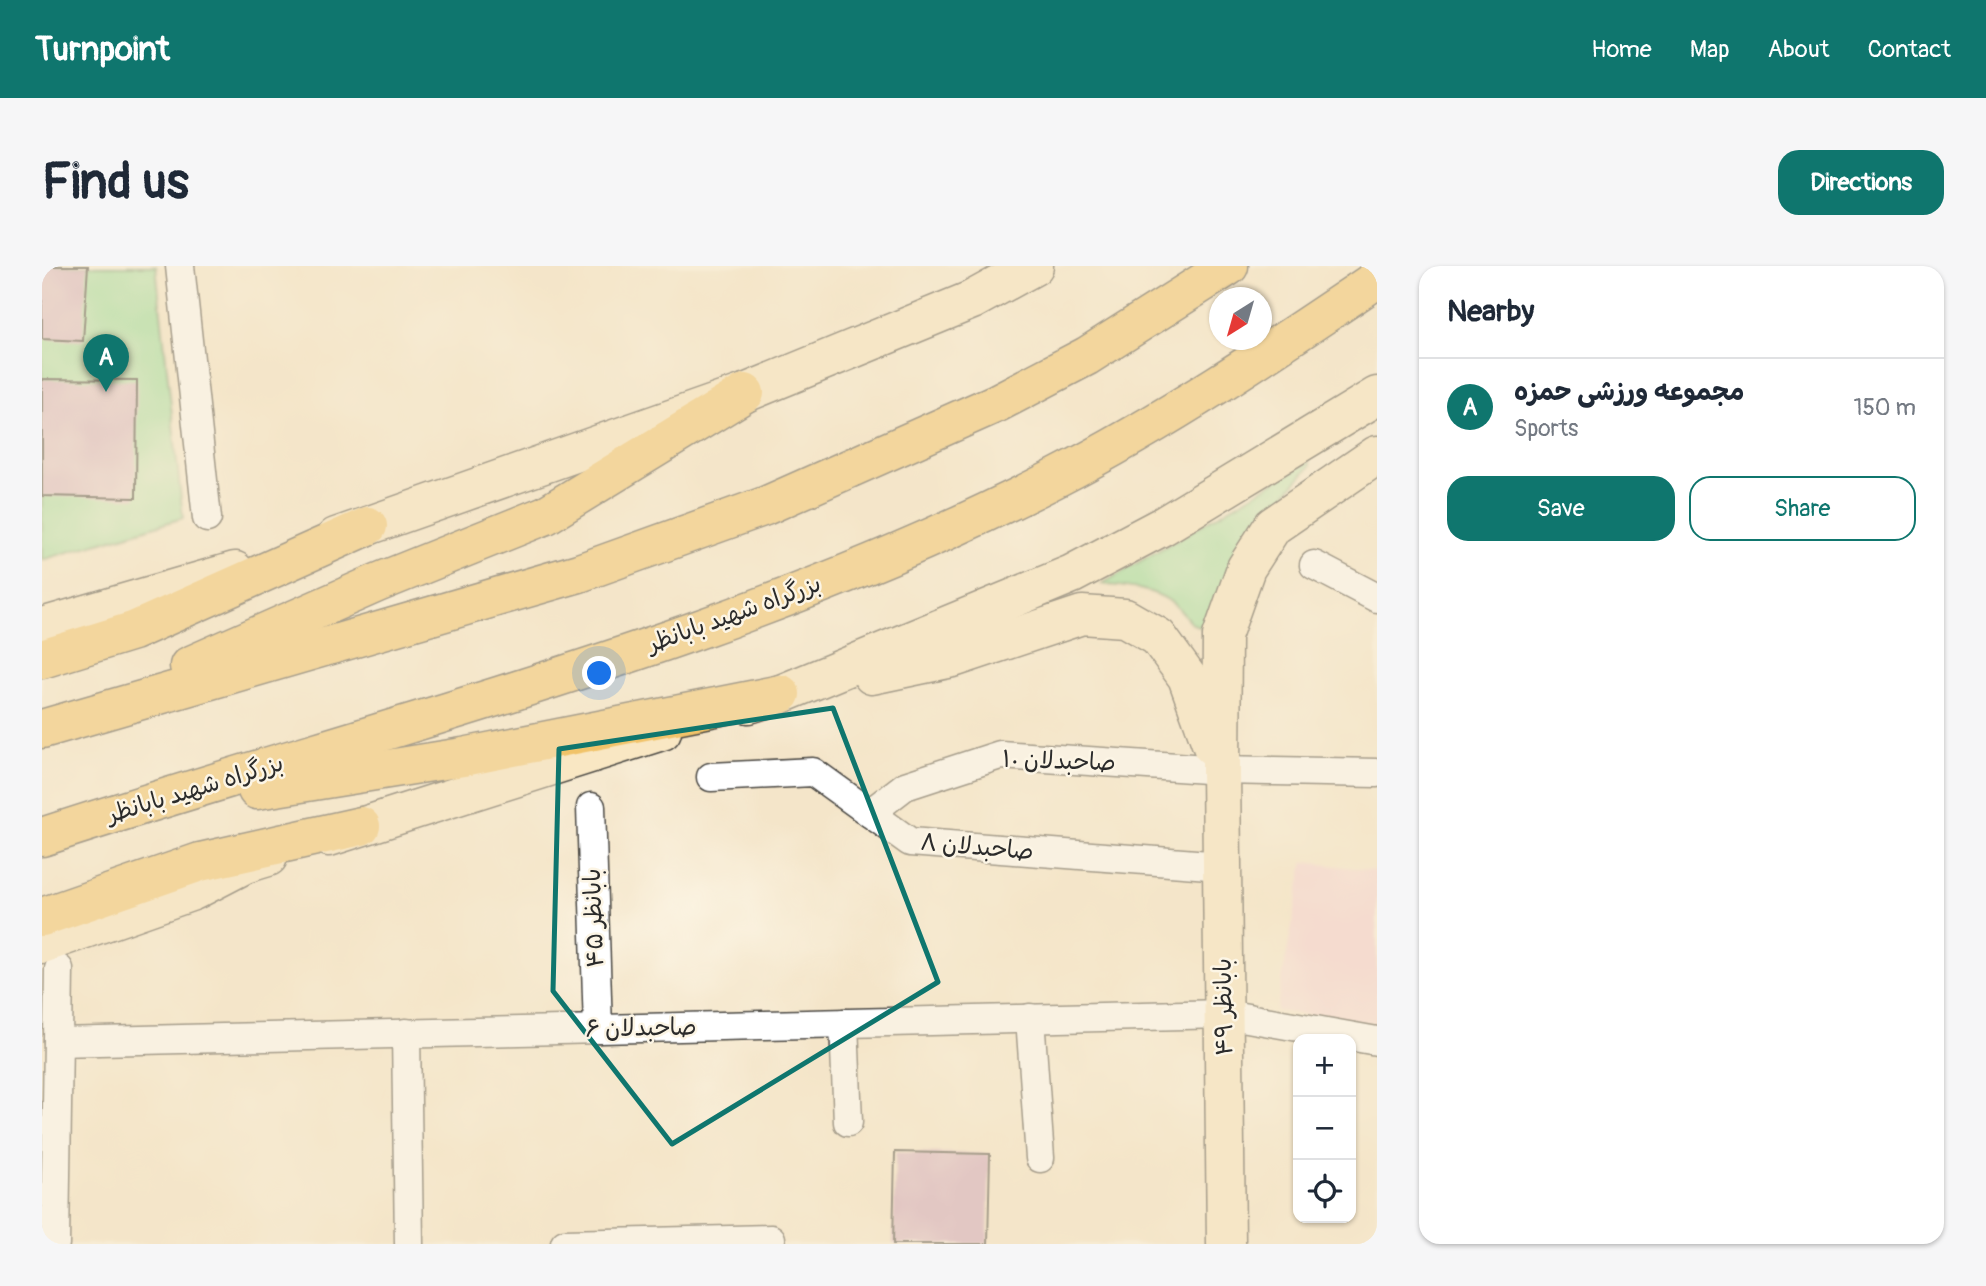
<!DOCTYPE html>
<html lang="en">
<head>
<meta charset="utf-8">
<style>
	:root { --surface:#fff; --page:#f6f6f7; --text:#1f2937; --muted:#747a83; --line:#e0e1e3; --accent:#0f766e }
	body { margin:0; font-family:Pangolin,"Playpen Sans Arabic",sans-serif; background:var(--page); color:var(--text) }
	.controls { position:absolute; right:21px; bottom:21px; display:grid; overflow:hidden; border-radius:14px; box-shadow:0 2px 5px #0004 }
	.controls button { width:63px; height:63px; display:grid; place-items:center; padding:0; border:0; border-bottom:2px solid var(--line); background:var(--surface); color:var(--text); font:35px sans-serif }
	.compass { position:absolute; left:1167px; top:21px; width:63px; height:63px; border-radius:50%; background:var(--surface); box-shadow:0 2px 5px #0004; rotate:217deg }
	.you { position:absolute; left:558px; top:408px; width:24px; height:24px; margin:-18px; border:5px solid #fff; border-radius:50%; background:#1a73e8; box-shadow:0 0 0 10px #1a73e833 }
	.badge { display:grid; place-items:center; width:46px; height:46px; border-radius:50%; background:var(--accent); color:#fff; font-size:23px; font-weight:700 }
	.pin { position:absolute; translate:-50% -58px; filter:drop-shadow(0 2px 4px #0008) }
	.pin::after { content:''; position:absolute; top:37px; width:24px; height:21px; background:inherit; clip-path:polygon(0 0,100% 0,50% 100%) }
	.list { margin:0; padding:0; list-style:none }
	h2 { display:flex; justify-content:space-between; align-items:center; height:91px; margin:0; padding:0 28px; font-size:30px }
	h2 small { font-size:23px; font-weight:400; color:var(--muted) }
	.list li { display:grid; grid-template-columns:46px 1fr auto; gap:21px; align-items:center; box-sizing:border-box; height:98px; padding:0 28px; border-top:2px solid var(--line) }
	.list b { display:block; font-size:26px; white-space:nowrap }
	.list p { margin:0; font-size:23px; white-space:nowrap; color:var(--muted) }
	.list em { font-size:23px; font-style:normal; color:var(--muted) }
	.actions { display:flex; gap:14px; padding:21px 28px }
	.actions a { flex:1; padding:16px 0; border:2px solid var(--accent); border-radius:21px; text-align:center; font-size:24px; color:var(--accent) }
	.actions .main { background:var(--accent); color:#fff }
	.icon { flex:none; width:38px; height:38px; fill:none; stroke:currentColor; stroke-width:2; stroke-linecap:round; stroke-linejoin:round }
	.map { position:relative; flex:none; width:1335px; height:978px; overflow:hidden; border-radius:21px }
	header { display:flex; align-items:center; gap:42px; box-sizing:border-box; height:98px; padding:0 35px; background:var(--accent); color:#fff }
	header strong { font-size:33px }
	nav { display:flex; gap:38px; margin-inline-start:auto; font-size:24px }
	.intro { display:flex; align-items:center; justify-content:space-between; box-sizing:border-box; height:168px; padding:0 42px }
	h1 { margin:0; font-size:49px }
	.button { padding:18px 32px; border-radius:21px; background:var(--accent); color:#fff; font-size:24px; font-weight:700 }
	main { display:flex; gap:42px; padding:0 42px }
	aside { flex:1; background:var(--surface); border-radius:21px; box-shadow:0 2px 5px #0004 }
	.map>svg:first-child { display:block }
</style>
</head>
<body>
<header>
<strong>Turnpoint</strong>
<nav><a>Home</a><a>Map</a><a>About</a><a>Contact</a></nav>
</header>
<div class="intro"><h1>Find us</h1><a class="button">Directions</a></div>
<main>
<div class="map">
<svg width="1335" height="978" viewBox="0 0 1335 978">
	<rect width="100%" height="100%" fill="#fcf5e5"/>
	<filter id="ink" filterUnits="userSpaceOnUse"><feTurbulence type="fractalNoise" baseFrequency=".0143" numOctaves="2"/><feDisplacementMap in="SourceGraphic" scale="14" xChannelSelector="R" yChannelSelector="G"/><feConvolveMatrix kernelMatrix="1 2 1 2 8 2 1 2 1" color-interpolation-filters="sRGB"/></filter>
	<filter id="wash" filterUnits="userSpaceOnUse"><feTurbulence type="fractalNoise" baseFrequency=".00686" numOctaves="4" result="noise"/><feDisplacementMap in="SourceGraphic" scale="28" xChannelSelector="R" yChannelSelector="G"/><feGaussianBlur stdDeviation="1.57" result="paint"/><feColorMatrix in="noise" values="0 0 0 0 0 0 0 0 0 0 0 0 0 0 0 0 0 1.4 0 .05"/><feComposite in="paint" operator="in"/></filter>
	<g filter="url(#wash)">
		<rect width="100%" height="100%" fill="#f4e5c9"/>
		<!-- built -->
		<polygon fill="#f6cfd7" points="1262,596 1335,605 1335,758 1234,745"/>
		<!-- green -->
		<g fill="#92dd99" stroke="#5e8462" stroke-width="2">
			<polygon points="0,0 114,0 141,252 0,294"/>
			<path d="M1267,195L1268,200L1198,280L1175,366C1138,358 1151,351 1126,334C1108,322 1080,321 1060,318Z"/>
		</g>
		<g id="blocks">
			<!-- building -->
			<g fill="#cda3bd">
				<polygon points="0,0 46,0 41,75 0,73"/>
				<polygon points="0,113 95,114 94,232 0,230"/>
				<polygon points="853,886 948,888 946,978 851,978"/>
			</g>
		</g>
	</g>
	<g filter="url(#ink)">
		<use href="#blocks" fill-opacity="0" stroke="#494743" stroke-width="2"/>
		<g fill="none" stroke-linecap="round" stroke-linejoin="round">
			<!-- street casing -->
			<g stroke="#494743" stroke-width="31">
				<g id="street">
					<polyline points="138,0 165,252"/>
					<polyline points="1272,299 1335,332"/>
					<polyline points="669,511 771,506 868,576 1180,600"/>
					<polyline points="549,541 556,763"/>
					<polyline points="828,547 863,520 958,489 1179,504 1335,507"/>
					<polyline points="988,752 998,892"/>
					<polyline points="802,757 806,856"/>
					<polyline points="364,767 367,978"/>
					<polyline points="16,776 1183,748 1335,775"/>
					<polyline points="13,978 17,703"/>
					<polyline points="523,978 729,973"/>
				</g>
			</g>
			<!-- secondary casing -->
			<g stroke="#494743" stroke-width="41">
				<g id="secondary">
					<polyline points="294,271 703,127 930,34 992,0"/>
					<polyline points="0,361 193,305"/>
					<polyline points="830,409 911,392 1040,349 1083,352 1116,371 1145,411 1170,480"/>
					<polyline points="707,438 739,428 1030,308 1121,260 1335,130"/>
					<polyline points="287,571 620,465"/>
					<polyline points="0,678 151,625 203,598 226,591"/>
					<polyline points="1184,978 1179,504 1180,370 1204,302 1231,260 1335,189"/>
				</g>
			</g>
			<!-- highway casing -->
			<g stroke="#494743" stroke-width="41">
				<g id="highway">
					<polyline points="0,393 91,365 326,260"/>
					<polyline points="147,400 335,317 504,249 703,127"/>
					<polyline points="0,463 537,307 723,240 955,137 1045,90 1187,0"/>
					<polyline points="215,524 421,491 739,428"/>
					<path d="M0,571C339,460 693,377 1012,213C1125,155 1230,84 1335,13"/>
					<polyline points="0,651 158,596 319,560"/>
				</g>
			</g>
			<!-- street -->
			<use href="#street" stroke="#fff" stroke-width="28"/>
			<!-- secondary -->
			<use href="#secondary" stroke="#f9e7c3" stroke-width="38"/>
			<!-- highway -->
			<use href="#highway" stroke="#f1c369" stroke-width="38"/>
		</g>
	</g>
	<!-- marked area -->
	<path d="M0 0H1335V978H0ZM791,442L896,716L630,878L511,725L517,483Z" fill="#f4e5c9" fill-opacity=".55" fill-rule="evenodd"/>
	<path fill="none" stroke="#0f766e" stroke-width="5" stroke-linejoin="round" d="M791,442L896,716L630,878L511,725L517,483Z"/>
	<g text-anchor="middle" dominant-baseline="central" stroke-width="5" stroke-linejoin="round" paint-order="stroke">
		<!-- street labels -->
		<g font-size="24" fill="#2b2b2b" stroke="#fcf5e5">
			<text transform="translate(692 348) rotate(-20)">بزرگراه شهید بابانظر</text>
			<text transform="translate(1017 495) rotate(2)">صاحبدلان ۱۰</text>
			<text transform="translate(153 523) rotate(-17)">بزرگراه شهید بابانظر</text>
			<text transform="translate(935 581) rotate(5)">صاحبدلان ۸</text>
			<text transform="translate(552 652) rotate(-92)">بابانظر ۴۵</text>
			<text transform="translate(1182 741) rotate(-91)">بابانظر ۴۹</text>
			<text transform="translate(599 762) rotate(-1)">صاحبدلان ۶</text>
		</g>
	</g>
</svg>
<div class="controls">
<button>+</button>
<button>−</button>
<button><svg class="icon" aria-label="locate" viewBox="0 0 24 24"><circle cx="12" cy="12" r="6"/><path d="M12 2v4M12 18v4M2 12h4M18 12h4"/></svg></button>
</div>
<svg class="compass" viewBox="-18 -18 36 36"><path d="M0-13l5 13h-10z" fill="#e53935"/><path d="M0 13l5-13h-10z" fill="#747a83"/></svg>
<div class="you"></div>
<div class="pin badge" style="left:64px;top:126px">A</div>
</div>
<aside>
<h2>Nearby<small></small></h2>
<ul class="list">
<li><span class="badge">A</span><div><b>مجموعه ورزشی حمزه</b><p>Sports</p></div><em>150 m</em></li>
</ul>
<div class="actions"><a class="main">Save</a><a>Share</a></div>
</aside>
</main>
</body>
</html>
